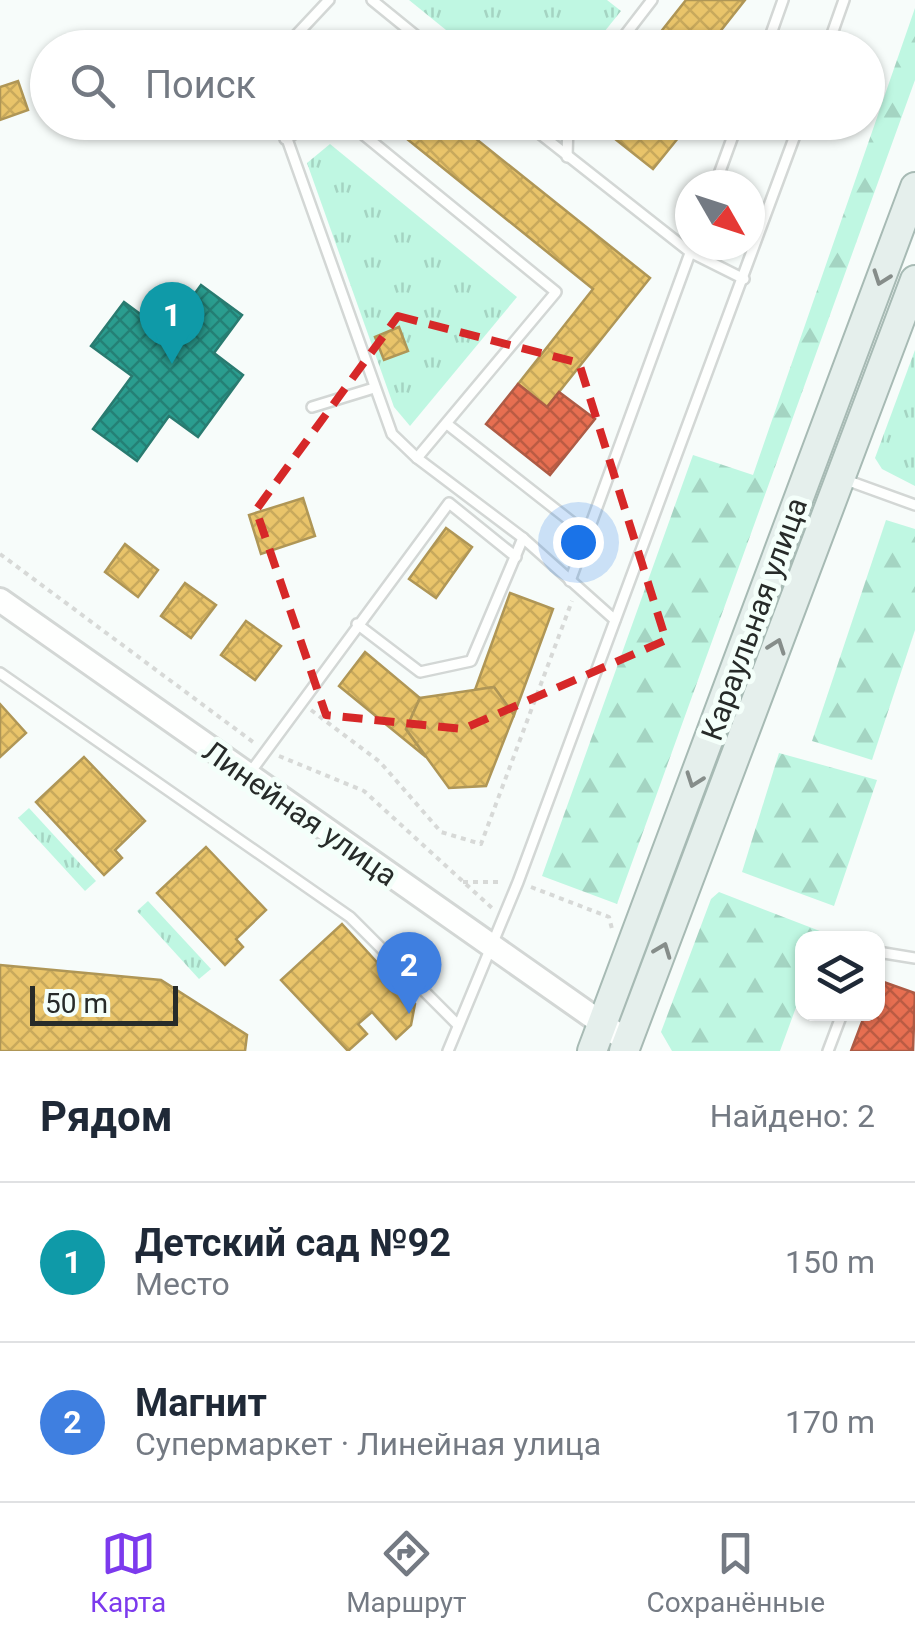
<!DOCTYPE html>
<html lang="ru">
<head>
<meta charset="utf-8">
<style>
	:root { --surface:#fff; --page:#f6f6f7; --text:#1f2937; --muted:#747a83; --line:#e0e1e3; --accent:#7c3aed }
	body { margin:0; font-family:Roboto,sans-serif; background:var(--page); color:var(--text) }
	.controls { position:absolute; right:30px; bottom:30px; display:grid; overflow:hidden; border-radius:20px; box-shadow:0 2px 8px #0004 }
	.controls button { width:90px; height:90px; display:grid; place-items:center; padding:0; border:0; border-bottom:2px solid var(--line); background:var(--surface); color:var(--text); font:50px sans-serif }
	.compass { position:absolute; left:675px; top:170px; width:90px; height:90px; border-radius:50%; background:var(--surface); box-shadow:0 2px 8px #0004; rotate:129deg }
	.scale { position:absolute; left:30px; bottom:25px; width:148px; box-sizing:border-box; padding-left:10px; border:5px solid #272b29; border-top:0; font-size:28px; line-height:35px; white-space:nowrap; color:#272b29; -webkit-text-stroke:8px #f4fffa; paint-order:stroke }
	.you { position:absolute; left:578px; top:542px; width:35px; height:35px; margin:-25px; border:8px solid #fff; border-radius:50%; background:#1a73e8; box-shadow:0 0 0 15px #1a73e833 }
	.badge { display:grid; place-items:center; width:65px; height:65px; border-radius:50%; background:var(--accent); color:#fff; font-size:32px; font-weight:700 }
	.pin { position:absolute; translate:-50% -82px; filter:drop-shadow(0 2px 5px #0008) }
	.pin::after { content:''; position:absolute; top:52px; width:35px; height:30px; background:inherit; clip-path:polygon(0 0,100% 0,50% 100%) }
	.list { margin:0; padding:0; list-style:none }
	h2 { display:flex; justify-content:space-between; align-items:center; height:130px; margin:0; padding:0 40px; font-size:42px }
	h2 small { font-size:32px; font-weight:400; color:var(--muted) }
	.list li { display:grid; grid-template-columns:65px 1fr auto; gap:30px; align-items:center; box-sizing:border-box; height:160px; padding:0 40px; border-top:2px solid var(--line) }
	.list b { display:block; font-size:38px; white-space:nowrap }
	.list p { margin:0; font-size:32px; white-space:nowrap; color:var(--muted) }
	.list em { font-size:32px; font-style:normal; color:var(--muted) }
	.icon { flex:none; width:55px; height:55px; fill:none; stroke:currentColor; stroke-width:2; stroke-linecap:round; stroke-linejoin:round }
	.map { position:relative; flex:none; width:915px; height:1051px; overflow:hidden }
	.search { position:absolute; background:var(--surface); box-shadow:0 2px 8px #0004; left:30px; right:30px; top:30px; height:110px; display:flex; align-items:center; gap:25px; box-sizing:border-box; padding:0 35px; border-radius:55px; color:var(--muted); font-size:38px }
	.sheet { height:450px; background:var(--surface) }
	nav { display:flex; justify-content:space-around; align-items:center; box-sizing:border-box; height:140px; border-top:2px solid var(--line); background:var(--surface); font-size:28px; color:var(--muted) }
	nav a { display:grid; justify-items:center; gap:5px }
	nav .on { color:var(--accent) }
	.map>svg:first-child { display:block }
</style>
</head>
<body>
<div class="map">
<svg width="915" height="1051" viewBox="0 0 915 1051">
	<defs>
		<pattern id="grass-tufts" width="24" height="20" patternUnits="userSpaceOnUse" patternTransform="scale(2.5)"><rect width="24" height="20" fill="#bff7e2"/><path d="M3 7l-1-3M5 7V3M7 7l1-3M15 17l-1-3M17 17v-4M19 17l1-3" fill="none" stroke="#a4d4c2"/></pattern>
		<pattern id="forest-firs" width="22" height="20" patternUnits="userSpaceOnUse" patternTransform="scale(2.5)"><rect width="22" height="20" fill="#bff7e2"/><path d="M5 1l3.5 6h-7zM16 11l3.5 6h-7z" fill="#a4d4c2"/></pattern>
		<pattern id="homes-cross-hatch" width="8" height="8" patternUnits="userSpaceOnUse" patternTransform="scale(2.5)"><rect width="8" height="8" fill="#e9c46a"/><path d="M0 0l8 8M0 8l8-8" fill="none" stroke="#c8a95c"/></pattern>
		<pattern id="shops-cross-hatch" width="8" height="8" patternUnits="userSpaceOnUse" patternTransform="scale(2.5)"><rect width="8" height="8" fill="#e76f51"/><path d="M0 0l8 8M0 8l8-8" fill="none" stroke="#bb5b43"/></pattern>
		<pattern id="schools-cross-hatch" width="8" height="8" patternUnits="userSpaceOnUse" patternTransform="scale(2.5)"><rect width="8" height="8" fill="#2a9d8f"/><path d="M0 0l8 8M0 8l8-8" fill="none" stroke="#248075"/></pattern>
	</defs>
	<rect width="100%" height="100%" fill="#f7fcfa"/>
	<!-- grass -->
	<g fill="url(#grass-tufts)">
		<polygon points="409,0 607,0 621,11 592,47 467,47"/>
		<polygon points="330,144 517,297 410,426 394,407 307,163"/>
		<polygon points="915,350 915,486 882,469 875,458"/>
		<polygon points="29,808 96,881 85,891 18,818"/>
		<polygon points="148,901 211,969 199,979 137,911"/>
	</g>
	<!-- forest -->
	<g fill="url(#forest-firs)">
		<polygon points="915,8 915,80 617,904 542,876 693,455 753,475"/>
		<polygon points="886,520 915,529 915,630 872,760 812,741"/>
		<polygon points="779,753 877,780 834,906 742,872"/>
		<polygon points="719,892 825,933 823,938 802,938 802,991 780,1051 672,1051 661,1032 711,899"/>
	</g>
	<!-- homes -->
	<g fill="url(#homes-cross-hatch)" stroke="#af9656" stroke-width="2.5">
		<polygon points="686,0 745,0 707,48 648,48"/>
		<polygon points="349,37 362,48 340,48"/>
		<polygon points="18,81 28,110 0,120 0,87"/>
		<polygon points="386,122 455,122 650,278 547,407 518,384 593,289"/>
		<polygon points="604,122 691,122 653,169 600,127"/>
		<polygon points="399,327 408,351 384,360 375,337"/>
		<polygon points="303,498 315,536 261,554 249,515"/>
		<polygon points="446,528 472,547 436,598 409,579"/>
		<polygon points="125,544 158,570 138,597 105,572"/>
		<polygon points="185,583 216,605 191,638 161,616"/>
		<polygon points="510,593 553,609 514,715 494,687 475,690"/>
		<polygon points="246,621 281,646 255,680 221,655"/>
		<polygon points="365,652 420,698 406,729 426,757 339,686"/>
		<polygon points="494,687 514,715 486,786 449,788 406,729 420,698"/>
		<polygon points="0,704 26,733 0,757"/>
		<polygon points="84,757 145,821 115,850 122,858 104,875 36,802"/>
		<polygon points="206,847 266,910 236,939 243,947 225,965 157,893"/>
		<polygon points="342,924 415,1004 411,1025 396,1039 372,1012 358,1024 367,1034 348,1051 281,980"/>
		<polygon points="0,965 161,980 247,1035 245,1051 0,1051"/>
	</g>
	<!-- shops -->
	<g fill="url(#shops-cross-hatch)" stroke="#ad5b45" stroke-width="2.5">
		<polygon points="518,384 547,407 559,392 595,419 550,475 486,424"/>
		<polygon points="878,980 915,993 913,1051 851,1051 865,1014 878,1014"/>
	</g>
	<!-- schools -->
	<polygon fill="url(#schools-cross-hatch)" stroke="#297b70" stroke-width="2.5" points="201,285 242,315 214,353 243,375 198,437 169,416 137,461 93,429 132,376 91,346 124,302 166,333"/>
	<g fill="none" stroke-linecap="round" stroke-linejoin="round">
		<!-- service casing -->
		<g stroke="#d3d7d5" stroke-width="14">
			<g id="service">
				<polyline points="372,0 431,48"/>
				<polyline points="284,48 329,0"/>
				<polyline points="615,48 652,0"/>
				<polyline points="766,48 783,0"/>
				<polyline points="827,48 844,0"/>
				<polyline points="281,122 392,434 417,458 523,538 615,620"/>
				<polyline points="348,122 556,292 417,458"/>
				<polyline points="525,122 690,252 744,279"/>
				<polyline points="285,139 315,122"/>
				<polyline points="567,157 568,122"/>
				<polyline points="715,185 738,122"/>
				<polyline points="312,407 374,388"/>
				<polyline points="447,424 587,534"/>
				<polyline points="846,480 915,505"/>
				<polyline points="570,581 693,245"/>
				<polyline points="357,624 420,672 471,661 523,538"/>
				<polyline points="0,673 350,917 458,1025"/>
				<polyline points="249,774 449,503 516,557"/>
				<polyline points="878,952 915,958"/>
				<polyline points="448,1051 518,882 800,122"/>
				<polyline points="828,1051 842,1014"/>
			</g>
		</g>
		<!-- tertiary casing -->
		<g stroke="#d3d7d5" stroke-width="28">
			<polyline id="tertiary" points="0,600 627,1041"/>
		</g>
		<!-- primary casing -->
		<g stroke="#a7bab4" stroke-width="32">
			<g id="primary">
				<polyline points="592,1051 915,187"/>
				<polyline points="624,1051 915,280"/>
			</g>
		</g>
		<!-- path -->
		<g stroke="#d7d9d7" stroke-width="4" stroke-dasharray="5 5" stroke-linecap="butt">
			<polyline points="0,554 253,742"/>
			<polyline points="311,710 380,762 441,832 481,844 572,601"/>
			<polyline points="279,756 364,791 492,908"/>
			<polyline points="463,882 503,882"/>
			<polyline points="531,887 609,917 612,929"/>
		</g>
		<!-- service -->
		<use href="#service" stroke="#fefffe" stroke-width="9"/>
		<!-- tertiary -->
		<use href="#tertiary" stroke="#fefffe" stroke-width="22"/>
		<!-- primary -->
		<use href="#primary" stroke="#e5efec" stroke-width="28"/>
	</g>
	<!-- one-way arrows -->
	<defs><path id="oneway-chevron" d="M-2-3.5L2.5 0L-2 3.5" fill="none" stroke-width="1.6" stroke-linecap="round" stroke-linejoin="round" transform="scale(2.5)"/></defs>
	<g stroke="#868d8a">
		<use href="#oneway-chevron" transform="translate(881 278) rotate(110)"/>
		<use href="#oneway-chevron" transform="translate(777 646) rotate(-70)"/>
		<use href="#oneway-chevron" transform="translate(694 780) rotate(110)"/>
		<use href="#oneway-chevron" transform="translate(663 950) rotate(-69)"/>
	</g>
	<!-- marked area -->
	<path fill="none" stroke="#d62828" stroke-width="8" stroke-dasharray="20 12" stroke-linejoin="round" d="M398,316L579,363L666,640L463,729L326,715L256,510Z"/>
	<g text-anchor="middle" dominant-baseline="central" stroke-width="10" stroke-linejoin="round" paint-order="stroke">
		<!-- street labels -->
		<g font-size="30" fill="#272b29" stroke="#f4fffa">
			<text transform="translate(754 619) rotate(-70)">Караульная улица</text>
			<text transform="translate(300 813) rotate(35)">Линейная улица</text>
		</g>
	</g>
</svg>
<div class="controls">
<button><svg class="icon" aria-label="layers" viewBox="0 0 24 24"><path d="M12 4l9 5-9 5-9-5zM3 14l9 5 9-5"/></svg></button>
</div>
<svg class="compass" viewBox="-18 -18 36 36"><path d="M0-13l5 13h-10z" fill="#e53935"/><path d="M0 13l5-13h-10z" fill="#747a83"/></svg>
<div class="scale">50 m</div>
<div class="you"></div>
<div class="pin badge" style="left:172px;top:364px;background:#0f9aa8">1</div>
<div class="pin badge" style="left:409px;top:1014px;background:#3f7fe0">2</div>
<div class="search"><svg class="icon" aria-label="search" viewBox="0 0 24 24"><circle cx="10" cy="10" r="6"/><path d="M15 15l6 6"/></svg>Поиск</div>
</div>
<section class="sheet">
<h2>Рядом<small>Найдено: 2</small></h2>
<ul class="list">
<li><span class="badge" style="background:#0f9aa8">1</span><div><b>Детский сад №92</b><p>Место</p></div><em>150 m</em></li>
<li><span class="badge" style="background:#3f7fe0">2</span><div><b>Магнит</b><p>Супермаркет · Линейная улица</p></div><em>170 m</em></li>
</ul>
</section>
<nav>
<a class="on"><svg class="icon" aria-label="map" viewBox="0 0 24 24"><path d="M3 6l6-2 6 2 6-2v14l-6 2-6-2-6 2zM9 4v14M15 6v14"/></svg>Карта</a>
<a><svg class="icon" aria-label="directions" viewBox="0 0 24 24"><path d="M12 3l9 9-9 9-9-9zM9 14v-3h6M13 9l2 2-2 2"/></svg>Маршрут</a>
<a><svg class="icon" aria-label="saved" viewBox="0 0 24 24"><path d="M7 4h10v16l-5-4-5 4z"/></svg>Сохранённые</a>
</nav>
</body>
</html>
